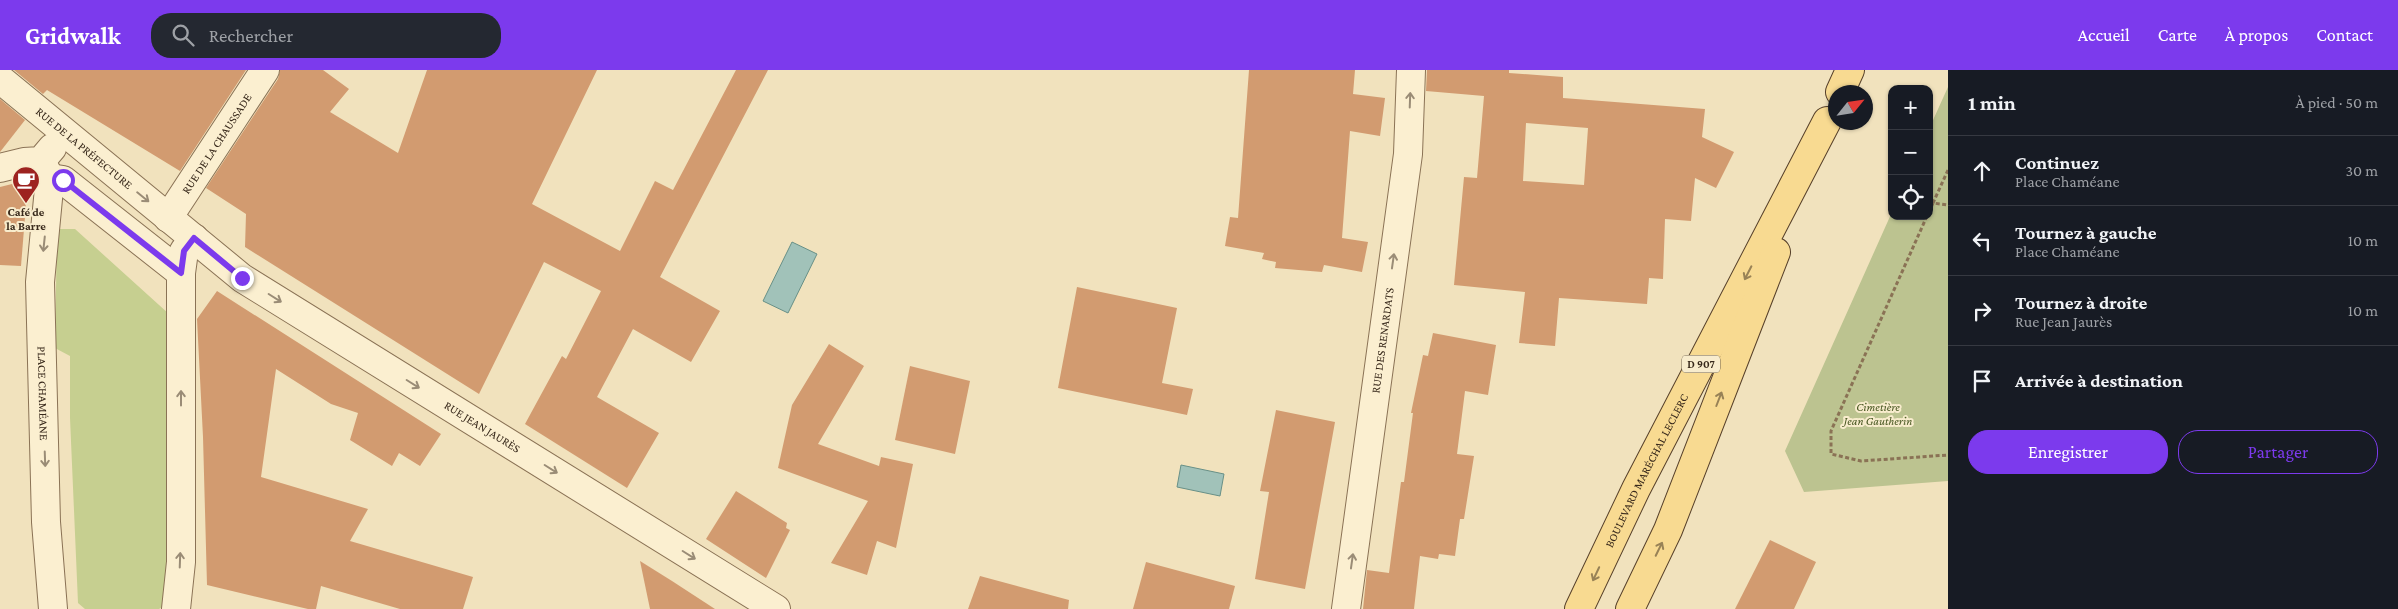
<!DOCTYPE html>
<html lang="fr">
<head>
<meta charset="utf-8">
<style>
	:root { --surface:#171b24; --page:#242831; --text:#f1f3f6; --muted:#9ea1a6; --line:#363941; --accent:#7c3aed }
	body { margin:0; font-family:"Crimson Pro",serif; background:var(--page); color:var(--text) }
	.controls { position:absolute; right:15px; top:15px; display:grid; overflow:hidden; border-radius:10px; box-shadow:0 1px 4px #0004 }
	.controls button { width:45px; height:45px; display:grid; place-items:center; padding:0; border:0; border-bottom:1px solid var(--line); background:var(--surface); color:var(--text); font:25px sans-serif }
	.compass { position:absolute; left:1828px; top:15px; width:45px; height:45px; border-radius:50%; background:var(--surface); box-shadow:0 1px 4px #0004; rotate:60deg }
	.stop { position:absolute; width:15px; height:15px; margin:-11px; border:4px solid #7c3aed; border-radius:50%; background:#fff }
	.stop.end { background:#7c3aed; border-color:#fff; box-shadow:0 1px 5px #0008 }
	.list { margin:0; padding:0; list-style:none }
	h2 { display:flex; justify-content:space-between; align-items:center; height:65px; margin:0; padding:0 20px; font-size:21px }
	h2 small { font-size:16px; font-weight:400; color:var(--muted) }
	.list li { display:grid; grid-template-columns:32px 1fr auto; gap:15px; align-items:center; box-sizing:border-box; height:70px; padding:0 20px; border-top:1px solid var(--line) }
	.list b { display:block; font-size:19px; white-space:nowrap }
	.list p { margin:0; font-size:16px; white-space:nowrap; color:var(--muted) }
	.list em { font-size:16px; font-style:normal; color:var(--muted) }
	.actions { display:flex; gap:10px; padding:15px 20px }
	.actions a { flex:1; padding:11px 0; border:1px solid var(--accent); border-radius:20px; text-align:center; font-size:18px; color:var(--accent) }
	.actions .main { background:var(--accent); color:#fff }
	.icon { flex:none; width:28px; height:28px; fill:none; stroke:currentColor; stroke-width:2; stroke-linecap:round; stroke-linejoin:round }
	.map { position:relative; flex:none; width:1948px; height:539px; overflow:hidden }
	header { display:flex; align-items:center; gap:30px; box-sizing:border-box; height:70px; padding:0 25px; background:var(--accent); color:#fff }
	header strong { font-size:24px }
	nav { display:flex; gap:28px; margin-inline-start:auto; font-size:18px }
	.search { width:350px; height:45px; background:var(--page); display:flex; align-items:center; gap:12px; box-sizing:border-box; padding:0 18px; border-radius:20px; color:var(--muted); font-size:19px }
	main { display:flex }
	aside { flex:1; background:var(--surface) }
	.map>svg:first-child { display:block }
</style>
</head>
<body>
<header>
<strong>Gridwalk</strong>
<div class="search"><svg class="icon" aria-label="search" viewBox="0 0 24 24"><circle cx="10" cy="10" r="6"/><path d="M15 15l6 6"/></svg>Rechercher</div>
<nav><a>Accueil</a><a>Carte</a><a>À propos</a><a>Contact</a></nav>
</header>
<main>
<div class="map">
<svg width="1948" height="539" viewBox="0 0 1948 539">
	<rect width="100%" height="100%" fill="#f1e2bd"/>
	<!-- green -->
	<polygon fill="#c6cf90" points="57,159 75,159 169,244 169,471 162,537 159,539 85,539 78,533 70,348 70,286 55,278"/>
	<!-- cemetery -->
	<polygon fill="#bcc390" points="1948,17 1948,411 1804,422 1785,381 1892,142 1892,146 1929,146 1929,59"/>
	<!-- water -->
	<g fill="#a1c2b9" stroke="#689087">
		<polygon points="792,172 817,184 788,243 763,231"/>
		<polygon points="1181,395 1224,404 1220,426 1177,417"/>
	</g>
	<!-- building -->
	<g fill="#d29b70" fill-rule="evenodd">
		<polygon points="14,0 246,0 180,101 47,20 43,24"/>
		<polygon points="280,0 323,0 349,19 330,42 398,83 427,0 597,0 532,134 620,181 655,111 673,120 736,0 768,0 660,207 720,241 691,292 633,259 597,327 659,363 627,418 525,354 562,286 566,289 601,221 544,192 479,324 245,177 246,144 206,118 278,9"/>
		<polygon points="1249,0 1355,0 1353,24 1385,28 1380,66 1350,61 1342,168 1368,172 1362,202 1324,195 1322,202 1275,198 1276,192 1262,189 1264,183 1225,176 1230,147 1238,148"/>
		<path d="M1427,0H1509V3L1563,7V28L1705,39L1702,67L1734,82L1716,118L1695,108L1691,151L1665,149L1663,209L1649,208L1647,234L1559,228L1555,276L1519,273L1525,222L1454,215L1464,107L1477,108L1484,26L1426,21ZM1526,53L1588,58L1584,115L1523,111Z"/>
		<polygon points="0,29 25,50 0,82"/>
		<polygon points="28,110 21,196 0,195 0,117"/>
		<polygon points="1077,217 1177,238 1162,313 1193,319 1187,345 1058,318"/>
		<polygon points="217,221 441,364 420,396 399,383 392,396 350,370 358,343 331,334 276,299 261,407 368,439 350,471 473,507 463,539 400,539 321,516 316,539 308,539 207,515 203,367 197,249"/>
		<polygon points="1433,263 1496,275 1488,325 1465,321 1457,384 1474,386 1464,449 1460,449 1455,486 1439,484 1438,489 1420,486 1414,539 1363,539 1367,500 1389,503 1401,412 1404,412 1413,343 1411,343 1423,285 1428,286"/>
		<polygon points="829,274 864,296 818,374 879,396 881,387 913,394 896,478 877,471 867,505 831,493 868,431 778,398 792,335"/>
		<polygon points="910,296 970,311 955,384 895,370"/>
		<polygon points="1276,340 1335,352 1305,519 1255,509 1269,422 1260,421"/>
		<polygon points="736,421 787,453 786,458 790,460 766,508 706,469"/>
		<polygon points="1770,470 1816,492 1794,539 1735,539"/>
		<polygon points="640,491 672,511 715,539 650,539"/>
		<polygon points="1146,492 1235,516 1229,539 1133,539"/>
		<polygon points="980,506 1069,530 1068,539 968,539"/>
	</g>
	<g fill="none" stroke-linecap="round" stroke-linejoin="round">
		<!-- minor casing -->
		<g stroke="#8a7255" stroke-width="30">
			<g id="minor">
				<path id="s1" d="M0,9L242,208L776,539"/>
				<path id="s2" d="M41,91L50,108L40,212L46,452L53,539"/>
				<polyline points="0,98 24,92 41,91 52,78"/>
				<polyline points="50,108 63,110 181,203"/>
				<path id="s3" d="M168,148L265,0"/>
				<polyline points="176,539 181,492 181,203 184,181 194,168"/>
				<path id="s4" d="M1346,539L1408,84L1411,0"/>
			</g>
		</g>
		<!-- major casing -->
		<g stroke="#57402a" stroke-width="30">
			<g id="major">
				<polyline points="1840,22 1850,0"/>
				<path id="s5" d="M1579,539L1636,419L1827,51"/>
				<polyline points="1630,539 1668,460 1776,182"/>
			</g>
		</g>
		<!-- path -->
		<g stroke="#8a7255" stroke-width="3" stroke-dasharray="4 2.5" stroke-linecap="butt">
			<polyline points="1948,100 1933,133 1948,135"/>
			<polyline points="1929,142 1933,133"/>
			<polyline points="1927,146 1831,361 1831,384 1861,391 1948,385"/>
		</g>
		<!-- minor -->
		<use href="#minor" stroke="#fbefd0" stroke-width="28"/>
		<!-- major -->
		<use href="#major" stroke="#f8da91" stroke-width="28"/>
	</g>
	<!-- one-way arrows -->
	<defs><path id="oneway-shaft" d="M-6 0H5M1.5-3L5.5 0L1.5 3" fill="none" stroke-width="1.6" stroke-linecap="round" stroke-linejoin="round" transform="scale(1.25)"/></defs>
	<g stroke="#9a8c76">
		<use href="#oneway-shaft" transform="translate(1410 30) rotate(-88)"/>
		<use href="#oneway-shaft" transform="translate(143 127) rotate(39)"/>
		<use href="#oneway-shaft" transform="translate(44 174) rotate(96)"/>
		<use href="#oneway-shaft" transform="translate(1393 191) rotate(-82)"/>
		<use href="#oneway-shaft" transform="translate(275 228) rotate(32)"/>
		<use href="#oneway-shaft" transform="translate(413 314) rotate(32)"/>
		<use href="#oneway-shaft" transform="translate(181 328) rotate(-90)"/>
		<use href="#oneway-shaft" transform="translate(45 389) rotate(88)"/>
		<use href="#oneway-shaft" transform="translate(551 399) rotate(32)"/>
		<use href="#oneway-shaft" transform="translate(689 485) rotate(32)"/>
		<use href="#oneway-shaft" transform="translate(180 490) rotate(-88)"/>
		<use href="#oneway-shaft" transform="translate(1352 491) rotate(-82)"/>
	</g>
	<g stroke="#988256">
		<use href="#oneway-shaft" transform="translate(1748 203) rotate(117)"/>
		<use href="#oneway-shaft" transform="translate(1719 329) rotate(-69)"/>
		<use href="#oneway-shaft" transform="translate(1659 479) rotate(-64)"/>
		<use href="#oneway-shaft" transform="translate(1596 504) rotate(115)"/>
	</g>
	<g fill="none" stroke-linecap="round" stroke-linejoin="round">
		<!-- route -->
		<polyline stroke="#7c3aed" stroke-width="6" points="63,110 181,203 184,181 194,168 242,208"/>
	</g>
	<!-- icons -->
	<defs>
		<g id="cafe-pin" transform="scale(1.4375)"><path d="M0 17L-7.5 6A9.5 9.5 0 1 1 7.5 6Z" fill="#9d2320" stroke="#f8eccd"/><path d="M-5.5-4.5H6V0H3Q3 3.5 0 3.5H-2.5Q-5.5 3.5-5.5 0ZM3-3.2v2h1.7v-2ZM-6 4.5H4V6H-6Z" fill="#fff"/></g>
	</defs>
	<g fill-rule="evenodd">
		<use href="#cafe-pin" x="26" y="110"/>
	</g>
	<g text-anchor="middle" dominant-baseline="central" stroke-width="4" stroke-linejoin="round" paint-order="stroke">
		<!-- shield labels -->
		<rect fill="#f8eccd" stroke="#726450" stroke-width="1" x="1682" y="285.5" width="38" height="17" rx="4"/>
		<g font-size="11" font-weight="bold" fill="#38291b">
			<text x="1701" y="294">D 907</text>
		</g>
		<!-- street labels -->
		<g font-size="12" fill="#38291b" stroke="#f8eccd">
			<text stroke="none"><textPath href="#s3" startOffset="89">RUE DE LA CHAUSSADE</textPath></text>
			<text stroke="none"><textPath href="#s1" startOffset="109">RUE DE LA PRÉFECTURE</textPath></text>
			<text stroke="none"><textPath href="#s4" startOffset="271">RUE DES RENARDATS</textPath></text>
			<text stroke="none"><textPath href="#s2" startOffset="235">PLACE CHAMÉANE</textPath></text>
			<text stroke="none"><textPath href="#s1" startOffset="596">RUE JEAN JAURÈS</textPath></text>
			<text stroke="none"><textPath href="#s5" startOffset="154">BOULEVARD MARÉCHAL LECLERC</textPath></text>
		</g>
		<!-- poi labels -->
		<g font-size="12" font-weight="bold" fill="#38291b" stroke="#f8eccd">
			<text x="26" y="142">Café de<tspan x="26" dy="14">la Barre</tspan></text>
		</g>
		<!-- park labels -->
		<g font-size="12" font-style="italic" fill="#475620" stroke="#f8eccd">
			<text x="1878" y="337">Cimetière<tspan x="1878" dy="14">Jean Gautherin</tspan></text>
		</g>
	</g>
</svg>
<div class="controls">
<button>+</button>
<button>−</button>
<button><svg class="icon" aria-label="locate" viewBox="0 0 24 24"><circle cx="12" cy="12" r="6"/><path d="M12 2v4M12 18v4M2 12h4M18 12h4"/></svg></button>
</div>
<svg class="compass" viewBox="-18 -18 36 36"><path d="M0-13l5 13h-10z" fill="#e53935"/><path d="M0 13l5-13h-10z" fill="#9ea1a6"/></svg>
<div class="stop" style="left:63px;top:110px"></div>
<div class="stop end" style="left:242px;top:208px"></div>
</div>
<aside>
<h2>1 min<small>À pied · 50 m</small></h2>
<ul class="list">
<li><svg class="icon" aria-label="ahead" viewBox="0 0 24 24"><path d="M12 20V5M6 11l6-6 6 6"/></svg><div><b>Continuez</b><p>Place Chaméane</p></div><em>30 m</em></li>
<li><svg class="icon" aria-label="left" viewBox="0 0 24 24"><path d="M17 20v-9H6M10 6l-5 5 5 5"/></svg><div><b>Tournez à gauche</b><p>Place Chaméane</p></div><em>10 m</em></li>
<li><svg class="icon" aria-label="right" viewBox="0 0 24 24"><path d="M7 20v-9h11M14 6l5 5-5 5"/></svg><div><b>Tournez à droite</b><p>Rue Jean Jaurès</p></div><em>10 m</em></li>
<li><svg class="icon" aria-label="arrive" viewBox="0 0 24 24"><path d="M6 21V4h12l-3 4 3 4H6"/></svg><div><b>Arrivée à destination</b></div></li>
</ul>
<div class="actions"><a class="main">Enregistrer</a><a>Partager</a></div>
</aside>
</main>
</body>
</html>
